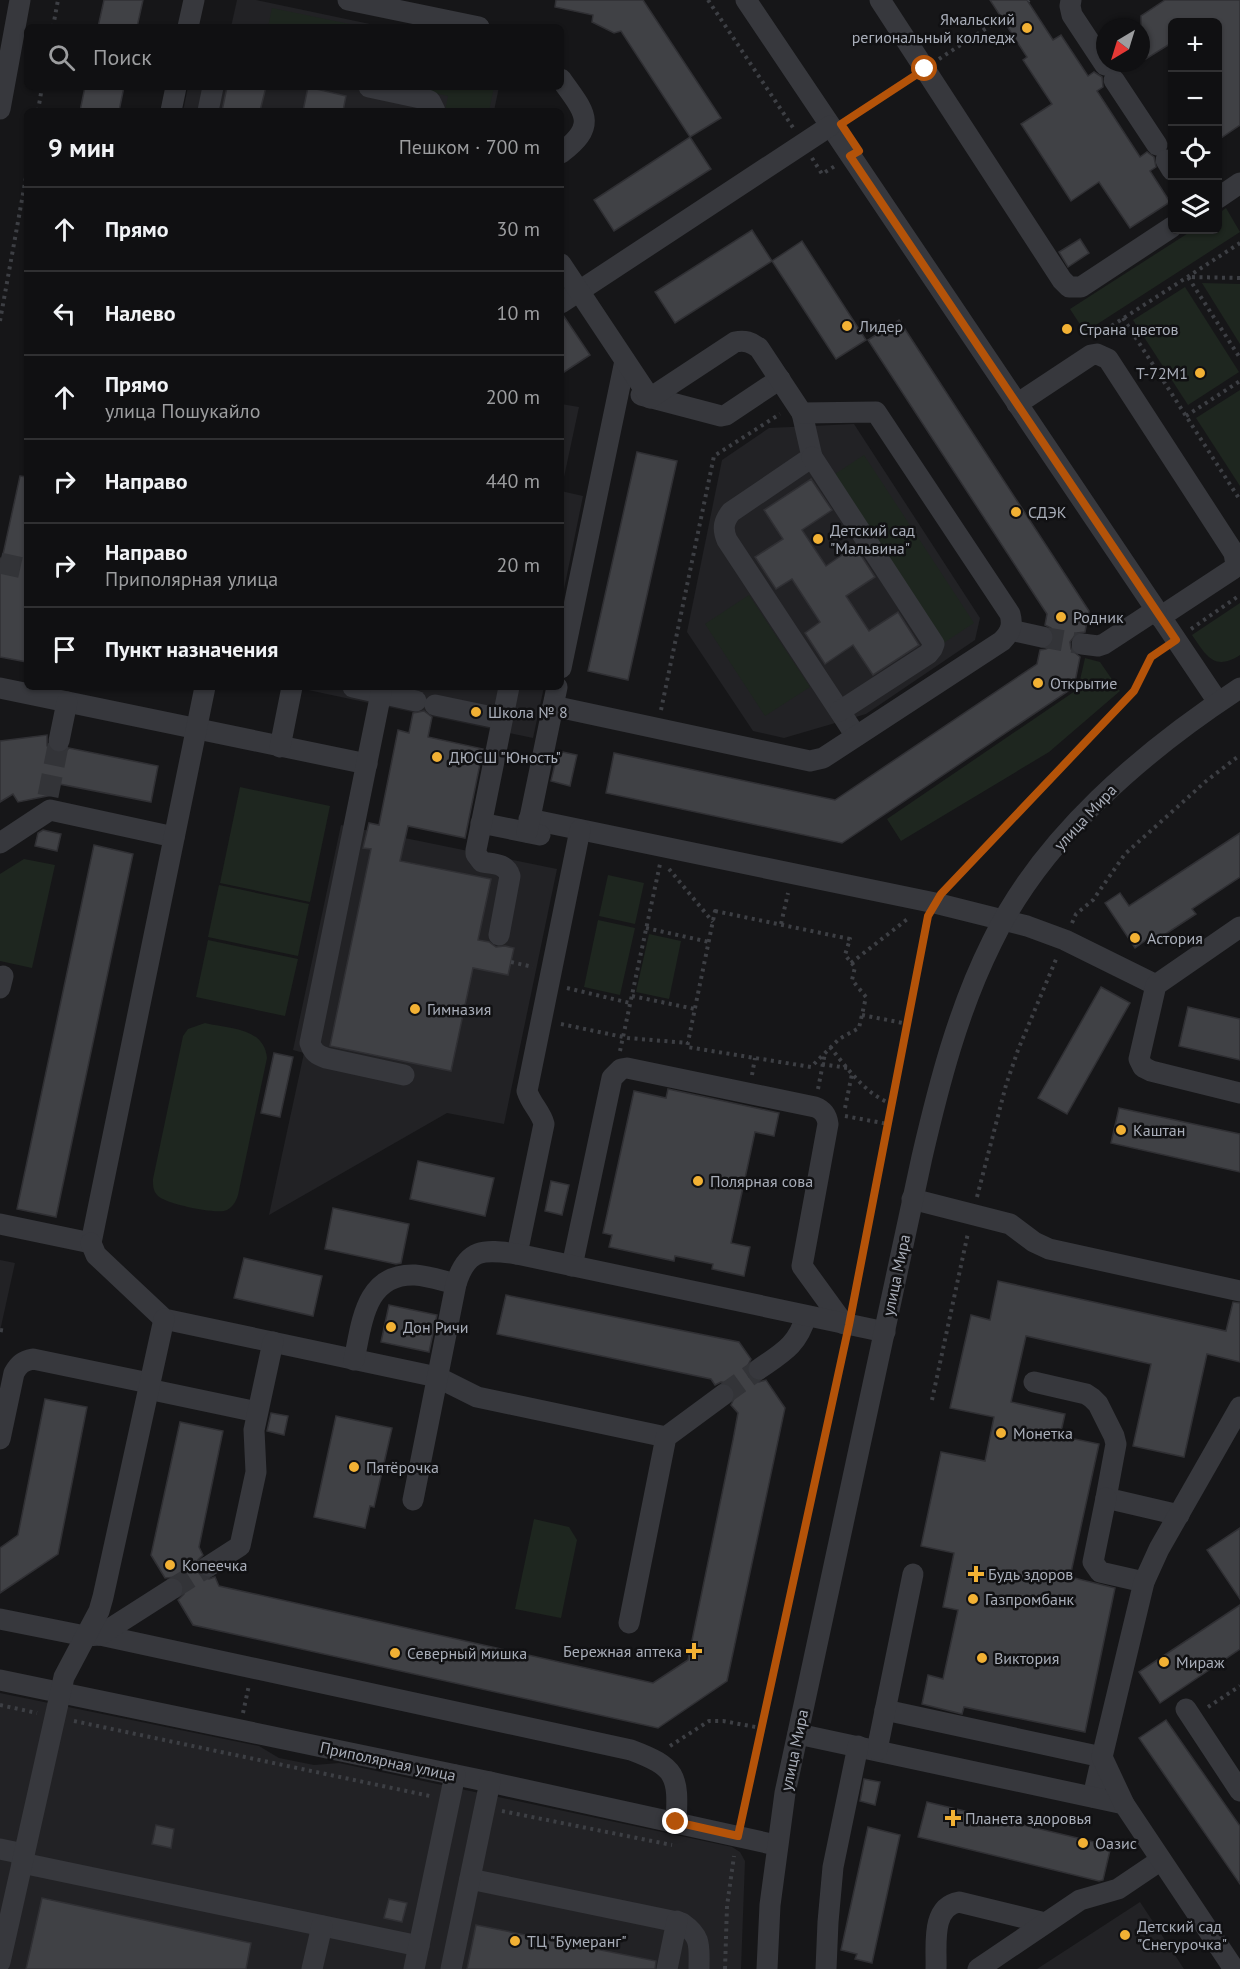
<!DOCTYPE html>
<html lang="ru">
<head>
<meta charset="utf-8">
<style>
	:root { --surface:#101012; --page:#19191b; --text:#f1f3f6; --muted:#9c9d9f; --line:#303032 }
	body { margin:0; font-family:"PT Sans",sans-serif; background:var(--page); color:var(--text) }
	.controls { position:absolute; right:18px; top:18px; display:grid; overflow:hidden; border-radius:9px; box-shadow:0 2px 4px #0004 }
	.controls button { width:54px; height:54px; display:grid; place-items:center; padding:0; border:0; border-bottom:2px solid var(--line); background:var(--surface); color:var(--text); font:30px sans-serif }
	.compass { position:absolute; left:1096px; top:18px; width:54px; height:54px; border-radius:50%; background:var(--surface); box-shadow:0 2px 4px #0004; rotate:218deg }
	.stop { position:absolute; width:18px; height:18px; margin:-14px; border:4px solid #b45309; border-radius:50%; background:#fff }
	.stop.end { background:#b45309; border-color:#fff; box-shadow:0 2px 6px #0008 }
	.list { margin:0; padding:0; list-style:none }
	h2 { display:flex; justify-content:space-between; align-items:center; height:78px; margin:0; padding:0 24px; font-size:26px }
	h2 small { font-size:20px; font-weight:400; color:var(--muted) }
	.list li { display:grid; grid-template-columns:39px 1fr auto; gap:18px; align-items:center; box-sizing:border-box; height:84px; padding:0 24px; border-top:2px solid var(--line) }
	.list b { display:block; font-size:22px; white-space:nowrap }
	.list p { margin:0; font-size:20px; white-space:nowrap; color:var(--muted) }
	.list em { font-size:20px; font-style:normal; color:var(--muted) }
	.icon { flex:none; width:33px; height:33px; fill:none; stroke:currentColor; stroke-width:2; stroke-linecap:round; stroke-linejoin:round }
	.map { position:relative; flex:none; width:1240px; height:1969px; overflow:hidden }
	.search { position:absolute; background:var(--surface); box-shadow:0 2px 4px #0004; left:24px; top:24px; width:540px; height:66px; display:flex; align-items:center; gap:15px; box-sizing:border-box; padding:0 21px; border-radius:9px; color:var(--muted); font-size:22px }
	.panel { position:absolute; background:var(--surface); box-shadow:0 2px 4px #0004; left:24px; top:108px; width:540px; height:582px; border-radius:9px }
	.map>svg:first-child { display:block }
</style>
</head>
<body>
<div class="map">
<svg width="1240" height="1969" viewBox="0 0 1240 1969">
	<rect width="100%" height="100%" fill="#161618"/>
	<!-- built -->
	<g fill="#222225">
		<polygon points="237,0 256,0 384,27 231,27"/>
		<polygon points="188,87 499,87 494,111 183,111"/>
		<polygon points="561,404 579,407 561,491 583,496 561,604"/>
		<polygon points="854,424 980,618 975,640 866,714 784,738 753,731 687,632 722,460 769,428"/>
		<polygon points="294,687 544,687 533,738"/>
		<polygon points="341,825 557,869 504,1124 447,1113 269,1215 304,1053 293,1050"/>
		<polygon points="0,1260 15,1263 0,1331"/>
		<polygon points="0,1693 259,1746 279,1758 314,1765 339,1763 732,1847 740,1852 745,1861 741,1969 0,1969"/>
		<polygon points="1140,1902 1184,1969 1037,1969"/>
	</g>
	<!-- green -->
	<g fill="#1e261f">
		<polygon points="272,8 364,27 268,27"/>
		<polygon points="408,87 494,87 489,111 445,111 448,96"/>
		<polygon points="1226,208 1240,232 1085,332 1070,309 1193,230 1218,230 1218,214"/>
		<polygon points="1202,283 1240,284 1240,344"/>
		<polygon points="1185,287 1239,372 1188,405 1133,320"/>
		<polygon points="1240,390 1240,486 1196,418"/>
		<polygon points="864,455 974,623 942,644 832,476"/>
		<polygon points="749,595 810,687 765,716 705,624"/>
		<path d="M1240,603V655C1214,672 1206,655 1192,635Z"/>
		<polygon points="1085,658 1100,662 1120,691 1049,752 901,841 887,819 1078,689"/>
		<polygon points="240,787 330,806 310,902 220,883"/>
		<polygon points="24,859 55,865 32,968 0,961 0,874"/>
		<polygon points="608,875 644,883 635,924 599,916"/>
		<polygon points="219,885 309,904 298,956 208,937"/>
		<polygon points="598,920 635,928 620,995 584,987"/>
		<polygon points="649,934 681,941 669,999 636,992"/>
		<polygon points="208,940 298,959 285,1016 196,997"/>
		<path d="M205,1023C229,1029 264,1027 267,1058L238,1195C236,1201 234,1206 227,1210C218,1215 166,1204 158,1196C153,1191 153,1186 153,1179L183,1036L188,1029Z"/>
		<polygon points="534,1519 569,1527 577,1540 561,1618 515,1609"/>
	</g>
	<!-- building -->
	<g fill="#404145" stroke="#303034" stroke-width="1.5">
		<polygon points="104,0 143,0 137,27 98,27"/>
		<polygon points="556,0 643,0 721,118 690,137 621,31 614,33 592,22 593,15 555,7"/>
		<polygon points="990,0 1027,0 1053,40 1061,35 1088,76 1094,72 1102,77 1103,87 1097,91 1140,157 1147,152 1154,157 1156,167 1150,171 1170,202 1130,228 1099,182 1071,201 1021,124 1052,104 1023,60 1027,57"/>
		<polygon points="1165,0 1240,0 1240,125 1218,140 1218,22 1173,22 1173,42 1141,62 1141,16"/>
		<polygon points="85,87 124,87 119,111 80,111"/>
		<polygon points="227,87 266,87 260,111 222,111"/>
		<polygon points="308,87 346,96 343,111 303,111"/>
		<polygon points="690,137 711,169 614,231 594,200"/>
		<polygon points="752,230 772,261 675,323 655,292"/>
		<polygon points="1080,239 1089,253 1068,267 1059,252"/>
		<polygon points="802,241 866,340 836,359 772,261"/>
		<polygon points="563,315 590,355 561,374 561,316"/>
		<polygon points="899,320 1089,611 1085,632 1077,633 1070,642 1071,649 1080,657 1074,687 842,843 606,793 614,753 835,800 1037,664 1040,650 1046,649 1052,645 1054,634 1051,628 1045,625 1047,614 868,340"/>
		<polygon points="637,452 677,461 628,680 588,671"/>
		<polygon points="20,476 27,477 27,662 0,657 0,558 2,559"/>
		<polygon points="811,479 832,510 802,530 826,566 855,546 875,577 846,596 869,631 898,612 919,645 873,675 853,645 825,664 805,633 820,622 792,579 776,589 755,557 783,539 764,510"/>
		<polygon points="424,711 432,717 428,737 483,749 465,838 408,826 400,861 491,879 478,940 489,942 496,947 505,946 514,948 508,975 473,968 451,1071 330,1046 371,849 363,848 369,823 379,825 398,730 409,733 413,713"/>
		<polygon points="47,735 47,746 56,753 64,753 69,748 158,766 151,802 59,784 57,794 18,802 13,794 0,802 0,741"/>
		<polygon points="558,751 577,755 570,786 551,781"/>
		<polygon points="43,830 61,834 57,851 35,846 38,833"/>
		<polygon points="1240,833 1240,877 1192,909 1196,914 1155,941 1152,936 1135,948 1105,903 1120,893 1129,906"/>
		<polygon points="94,845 133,854 56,1217 17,1209"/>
		<polygon points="1101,987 1130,1003 1067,1114 1038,1098"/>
		<polygon points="1188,1007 1240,1019 1240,1060 1179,1046"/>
		<polygon points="274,1053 293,1057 280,1117 261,1113"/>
		<polygon points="668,1089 779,1113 774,1136 755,1132 731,1243 750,1247 744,1276 712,1269 713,1264 675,1256 674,1261 609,1247 612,1235 603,1233 634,1091 666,1098"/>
		<polygon points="1119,1108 1240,1134 1240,1172 1111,1143"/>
		<polygon points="418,1161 494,1178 485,1216 410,1199"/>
		<polygon points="551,1181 569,1185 562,1215 545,1211"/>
		<polygon points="333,1208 409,1224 401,1263 396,1264 325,1249"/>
		<polygon points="244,1258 322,1276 313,1316 234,1298"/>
		<polygon points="998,1281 1226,1331 1233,1302 1240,1303 1240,1362 1207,1354 1184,1457 1133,1446 1151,1364 1026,1336 1011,1402 1065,1414 1060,1436 1099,1444 1070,1577 1115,1588 1085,1732 964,1707 962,1714 922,1704 928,1675 943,1679 958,1610 943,1607 954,1553 921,1546 941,1452 985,1461 994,1417 950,1408 971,1315 990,1320"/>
		<polygon points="506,1295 739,1342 751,1359 746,1369 749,1377 759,1382 766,1380 785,1408 727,1681 658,1728 193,1625 178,1600 184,1594 183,1583 177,1577 165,1578 151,1555 180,1422 223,1431 199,1547 203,1555 198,1560 196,1566 198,1572 203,1577 209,1579 215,1577 219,1586 653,1683 688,1660 733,1440 738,1413 731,1405 736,1394 734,1388 728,1383 721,1382 715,1385 711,1379 497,1334"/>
		<polygon points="389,1305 437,1315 429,1352 381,1342"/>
		<polygon points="45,1399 87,1407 58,1554 0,1593 0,1548 18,1535"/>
		<polygon points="271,1413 288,1416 284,1435 267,1431"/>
		<polygon points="336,1416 392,1428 374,1507 370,1506 365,1528 314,1517"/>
		<polygon points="1240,1528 1240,1599 1207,1550"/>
		<polygon points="1240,1605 1240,1649 1160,1703 1139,1672"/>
		<polygon points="1166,1720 1240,1826 1240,1884 1139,1738"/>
		<polygon points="864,1779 880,1782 875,1805 860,1801"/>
		<polygon points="927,1802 1111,1846 1103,1880 1099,1881 918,1837"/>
		<polygon points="156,1825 174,1829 171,1848 152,1844"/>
		<polygon points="868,1827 900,1835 872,1963 855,1959 857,1954 841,1950"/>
		<polygon points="42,1898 251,1943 246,1969 26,1969"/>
		<polygon points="389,1899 407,1903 402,1922 384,1918"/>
		<polygon points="476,1925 656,1961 655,1969 467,1969"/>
	</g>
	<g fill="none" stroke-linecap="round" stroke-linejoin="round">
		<!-- minor-tunnel -->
		<g stroke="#333438" stroke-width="21" stroke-dasharray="21 10" stroke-linecap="butt">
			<polyline points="0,563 27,569"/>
			<polyline points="1042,637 1082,644"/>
			<polyline points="48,796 59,741"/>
			<polyline points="723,1395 759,1369"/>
			<polyline points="172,1589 209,1566"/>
		</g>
		<!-- path -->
		<g stroke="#3d3f44" stroke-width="4" stroke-dasharray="3 4.5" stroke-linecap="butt">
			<polyline points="708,0 794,129"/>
			<polyline points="1028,1 1029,0"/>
			<polyline points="53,27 58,0"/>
			<polyline points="939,59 1002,18"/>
			<polyline points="38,111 42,87"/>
			<polyline points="849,119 910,78"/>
			<polyline points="812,158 822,174 835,166"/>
			<polyline points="1240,278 1188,277 1240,358"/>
			<polyline points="1123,318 1240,500"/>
			<polyline points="0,321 27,172"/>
			<polyline points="1099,334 1240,243"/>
			<polyline points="1186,416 1240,381"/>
			<polyline points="1191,629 1240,595"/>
			<polyline points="661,710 714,456 780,414"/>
			<polyline points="669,869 713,922"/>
			<polyline points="948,887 1134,691 1151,657 1161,651"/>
			<polygon points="715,911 850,939 845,955 855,967 852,980 866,997 859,1028 839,1039 811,1067 687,1047"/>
			<polyline points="1072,923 1076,914 1093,900 1125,854 1205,782 1240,755"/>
			<polyline points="781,924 788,893"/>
			<polyline points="646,928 709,942"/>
			<polyline points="511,962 533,967"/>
			<polyline points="851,963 910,917"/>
			<polyline points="567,988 630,1003"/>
			<polyline points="632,996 695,1009"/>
			<polyline points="862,1015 908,1024"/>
			<polyline points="561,1024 628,1038 688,1043"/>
			<path d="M830,1047C847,1068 866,1095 892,1104"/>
			<polyline points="620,1051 660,864"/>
			<polyline points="822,1064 847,1068"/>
			<polyline points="752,1075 755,1058"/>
			<polyline points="818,1089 825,1053"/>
			<polyline points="845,1108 852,1074"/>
			<polyline points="845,1116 888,1124"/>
			<polyline points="977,1197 1006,1085 1018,1050 1057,957"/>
			<polyline points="853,1303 927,921"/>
			<polyline points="0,1330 6,1331"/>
			<polyline points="932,1400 968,1233"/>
			<polyline points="0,1705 37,1713"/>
			<polyline points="1208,1707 1240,1686"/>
			<polyline points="243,1713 249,1685"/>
			<polyline points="74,1721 430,1796"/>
			<polyline points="670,1746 709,1721 723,1721 761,1728 845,1342"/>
			<polyline points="502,1811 672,1845"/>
			<polyline points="741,1819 761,1728"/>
			<polyline points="725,1969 727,1906 734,1856"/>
		</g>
		<!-- minor -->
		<g stroke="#37383d" stroke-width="21">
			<polyline points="348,0 479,27"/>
			<polyline points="746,0 1218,702"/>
			<polyline points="880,0 1062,280 1069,287 1081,287 1172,227"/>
			<polyline points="1071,0 1070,6 1072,15 1105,65"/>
			<polyline points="188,27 194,0"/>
			<path d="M561,79C583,111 600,124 561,153"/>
			<polyline points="1114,80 1157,145"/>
			<polyline points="369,87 425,99 430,101 435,111"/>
			<polyline points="0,109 20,0"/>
			<polyline points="171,111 176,87"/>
			<polyline points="208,111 213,87"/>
			<polyline points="1166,160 1172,170"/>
			<polyline points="1218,198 1240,183"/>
			<polyline points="561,303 830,126"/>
			<polyline points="641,395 721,416 726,415 780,379"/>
			<polyline points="1017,404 1091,355 1097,354 1108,359 1234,553 1236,565 1233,569 1160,617"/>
			<path d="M802,413L812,457L731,512C724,521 722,528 727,540L856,736"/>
			<polyline points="812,457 934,644 932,649 928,654 840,711"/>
			<polyline points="1010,630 1042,637"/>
			<polyline points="1082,644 1098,646 1104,644 1156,610"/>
			<polyline points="561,668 625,361"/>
			<polyline points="353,687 416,701"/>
			<polyline points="0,688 367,764"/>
			<path d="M381,693L310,1043C313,1052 317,1055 326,1058L404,1075"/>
			<polyline points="435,705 502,719"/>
			<path d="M553,706L810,761L823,758L1002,641C1011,632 1013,625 1010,614L876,412L802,413L759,348C751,342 745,340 735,342L650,398L561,264"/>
			<polyline points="59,741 67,702"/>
			<polyline points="280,747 292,687"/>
			<polyline points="529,819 935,903 1027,926 1065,940 1156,985"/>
			<polyline points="481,823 540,835"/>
			<polyline points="527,832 557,687"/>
			<polyline points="0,843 50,810 174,837"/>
			<polyline points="1240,927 1156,985 1139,1059 1143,1067 1151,1071 1240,1093"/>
			<path d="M499,935L510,876C506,863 493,864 482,862L476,854V850L509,687"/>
			<polyline points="0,988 3,976"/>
			<polyline points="912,1199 1010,1224 1034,1242 1049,1249 1240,1291"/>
			<polyline points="0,1224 91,1243 205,687"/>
			<polyline points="91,1243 96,1255 164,1319 437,1377 477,1397 666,1437"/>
			<path d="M517,1254L544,1124C541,1112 531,1104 527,1091L580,830"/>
			<path d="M572,1266L612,1078L621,1069L627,1068L815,1107C823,1110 827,1115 828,1124L802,1266L844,1324"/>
			<path d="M354,1360C362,1323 365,1273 415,1275C429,1276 443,1281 456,1284"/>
			<path d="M759,1369C782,1353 798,1345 806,1316"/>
			<polyline points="1034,1382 1086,1394 1092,1398 1098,1404 1114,1436 1116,1444 1106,1498 1179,1515"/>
			<polyline points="148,1389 257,1412"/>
			<path d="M0,1439L14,1373C19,1364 23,1361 33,1359L149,1383"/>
			<polyline points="1106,1498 1093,1562 1100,1572 1144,1582"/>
			<path d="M413,1500L456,1284C467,1248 484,1249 517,1254L885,1332"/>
			<polyline points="209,1566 240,1546 256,1472 254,1430 273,1342"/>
			<path d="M0,1619L85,1636L100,1635L631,1750C676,1767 679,1775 676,1822"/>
			<polyline points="629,1623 666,1437 723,1395"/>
			<polyline points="100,1635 172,1589"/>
			<polyline points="0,1680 490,1782 776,1845"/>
			<polyline points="1186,1709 1240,1791"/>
			<polyline points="885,1710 1102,1757 1093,1797"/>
			<polyline points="798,1734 1124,1804"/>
			<polyline points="877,1750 913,1574"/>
			<polyline points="0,1849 24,1854"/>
			<polyline points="22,1863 419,1946"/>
			<path d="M470,1879L682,1923C702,1937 699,1946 699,1969"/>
			<polyline points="0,1962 64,1677 99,1611 103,1597 164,1319"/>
			<polyline points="312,1969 322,1926"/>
			<polyline points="414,1969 455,1775"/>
			<polyline points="451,1969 490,1782"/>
			<polyline points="667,1969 677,1921"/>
			<path d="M767,1969L770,1905L785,1793L922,1157C939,1084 958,1010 992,942C1042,837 1145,750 1240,688"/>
			<polyline points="826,1969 828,1922 833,1867 858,1746"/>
			<path d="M936,1969C937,1947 930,1907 959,1902L1045,1923"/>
			<polyline points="978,1969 1080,1900 1118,1889 1161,1860"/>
			<polyline points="1234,1969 1124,1804 1102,1757 1144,1582 1159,1549 1240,1407"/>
		</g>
	</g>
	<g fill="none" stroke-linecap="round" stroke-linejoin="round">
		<!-- route -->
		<polyline stroke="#b45309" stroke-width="8" points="676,1822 738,1836 849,1325 928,916 941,894 1134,691 1151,657 1176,640 850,156 859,151 841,124 925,69"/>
	</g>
	<!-- markers -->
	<g fill="#f2b134" stroke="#111113" stroke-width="2">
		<circle cx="1027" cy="28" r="6"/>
		<circle cx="847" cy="326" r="6"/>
		<circle cx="1067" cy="329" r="6"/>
		<circle cx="1200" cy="373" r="6"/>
		<circle cx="1016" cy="512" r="6"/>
		<circle cx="818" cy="539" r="6"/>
		<circle cx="1061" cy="617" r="6"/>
		<circle cx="1038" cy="683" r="6"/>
		<circle cx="476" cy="712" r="6"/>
		<circle cx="437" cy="757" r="6"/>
		<circle cx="1135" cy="938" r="6"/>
		<circle cx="415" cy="1009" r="6"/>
		<circle cx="1121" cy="1130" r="6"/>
		<circle cx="698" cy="1181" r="6"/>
		<circle cx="391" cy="1327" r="6"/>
		<circle cx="1001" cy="1433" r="6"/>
		<circle cx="354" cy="1467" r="6"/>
		<circle cx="170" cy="1565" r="6"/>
		<path d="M973 1565h6v6h6v6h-6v6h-6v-6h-6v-6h6z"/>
		<circle cx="973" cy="1599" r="6"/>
		<path d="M691 1642h6v6h6v6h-6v6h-6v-6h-6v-6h6z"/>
		<circle cx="395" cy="1653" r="6"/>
		<circle cx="982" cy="1658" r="6"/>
		<circle cx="1164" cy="1662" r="6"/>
		<path d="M950 1809h6v6h6v6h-6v6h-6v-6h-6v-6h6z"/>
		<circle cx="1083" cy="1843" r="6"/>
		<circle cx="1125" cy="1935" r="6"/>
		<circle cx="515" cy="1941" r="6"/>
	</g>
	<g text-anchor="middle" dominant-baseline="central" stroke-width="5" stroke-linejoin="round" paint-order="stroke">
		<!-- poi labels -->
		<g font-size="16" fill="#a8adb8" stroke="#111113" text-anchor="start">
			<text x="1015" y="19" text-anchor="end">Ямальский<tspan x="1015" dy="18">региональный колледж</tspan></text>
			<text x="859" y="326">Лидер</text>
			<text x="1079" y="329">Страна цветов</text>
			<text x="1188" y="373" text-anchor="end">Т-72М1</text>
			<text x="1028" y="512">СДЭК</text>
			<text x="830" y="530">Детский сад<tspan x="830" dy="18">"Мальвина"</tspan></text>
			<text x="1073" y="617">Родник</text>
			<text x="1050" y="683">Открытие</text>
			<text x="488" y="712">Школа № 8</text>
			<text x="449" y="757">ДЮСШ "Юность"</text>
			<text x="1147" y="938">Астория</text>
			<text x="427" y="1009">Гимназия</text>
			<text x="1133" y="1130">Каштан</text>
			<text x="710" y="1181">Полярная сова</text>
			<text x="403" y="1327">Дон Ричи</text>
			<text x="1013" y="1433">Монетка</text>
			<text x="366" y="1467">Пятёрочка</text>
			<text x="182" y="1565">Копеечка</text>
			<text x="988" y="1574">Будь здоров</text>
			<text x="985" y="1599">Газпромбанк</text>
			<text x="682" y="1651" text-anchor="end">Бережная аптека</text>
			<text x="407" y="1653">Северный мишка</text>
			<text x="994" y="1658">Виктория</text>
			<text x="1176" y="1662">Мираж</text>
			<text x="965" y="1818">Планета здоровья</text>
			<text x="1095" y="1843">Оазис</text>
			<text x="1137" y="1926">Детский сад<tspan x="1137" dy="18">"Снегурочка"</tspan></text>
			<text x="527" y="1941">ТЦ "Бумеранг"</text>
		</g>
		<!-- street labels -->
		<g font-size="16" fill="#a8adb8" stroke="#111113">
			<text transform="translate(1085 817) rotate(-47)">улица Мира</text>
			<text transform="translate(896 1275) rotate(-78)">улица Мира</text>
			<text transform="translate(794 1750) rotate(-78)">улица Мира</text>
			<text transform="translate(388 1761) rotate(12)">Приполярная улица</text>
		</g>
	</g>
</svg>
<div class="controls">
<button>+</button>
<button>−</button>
<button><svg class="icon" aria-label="locate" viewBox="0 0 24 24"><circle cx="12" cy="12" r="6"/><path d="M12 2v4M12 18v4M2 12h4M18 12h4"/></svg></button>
<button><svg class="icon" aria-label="layers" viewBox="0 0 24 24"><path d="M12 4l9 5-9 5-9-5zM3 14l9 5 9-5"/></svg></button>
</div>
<svg class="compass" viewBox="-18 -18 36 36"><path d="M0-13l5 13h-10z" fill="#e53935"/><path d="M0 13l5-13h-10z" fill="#9c9d9f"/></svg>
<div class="stop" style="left:925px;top:69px"></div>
<div class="stop end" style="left:676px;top:1822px"></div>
<div class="search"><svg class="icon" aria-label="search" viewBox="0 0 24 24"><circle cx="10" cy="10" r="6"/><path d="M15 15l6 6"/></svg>Поиск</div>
<section class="panel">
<h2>9 мин<small>Пешком · 700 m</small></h2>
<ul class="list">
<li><svg class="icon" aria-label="ahead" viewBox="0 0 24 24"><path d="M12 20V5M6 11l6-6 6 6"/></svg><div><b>Прямо</b></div><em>30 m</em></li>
<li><svg class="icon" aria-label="left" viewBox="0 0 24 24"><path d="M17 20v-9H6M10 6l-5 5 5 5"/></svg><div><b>Налево</b></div><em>10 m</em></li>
<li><svg class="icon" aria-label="ahead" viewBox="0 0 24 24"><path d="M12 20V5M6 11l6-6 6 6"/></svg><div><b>Прямо</b><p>улица Пошукайло</p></div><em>200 m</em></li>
<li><svg class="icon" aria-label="right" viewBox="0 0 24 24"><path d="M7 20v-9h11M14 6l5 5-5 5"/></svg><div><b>Направо</b></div><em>440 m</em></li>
<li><svg class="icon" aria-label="right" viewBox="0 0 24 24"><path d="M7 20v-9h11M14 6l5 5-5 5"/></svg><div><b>Направо</b><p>Приполярная улица</p></div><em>20 m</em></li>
<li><svg class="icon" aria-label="arrive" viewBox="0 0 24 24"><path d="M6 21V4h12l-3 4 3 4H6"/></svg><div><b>Пункт назначения</b></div></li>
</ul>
</section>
</div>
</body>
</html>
